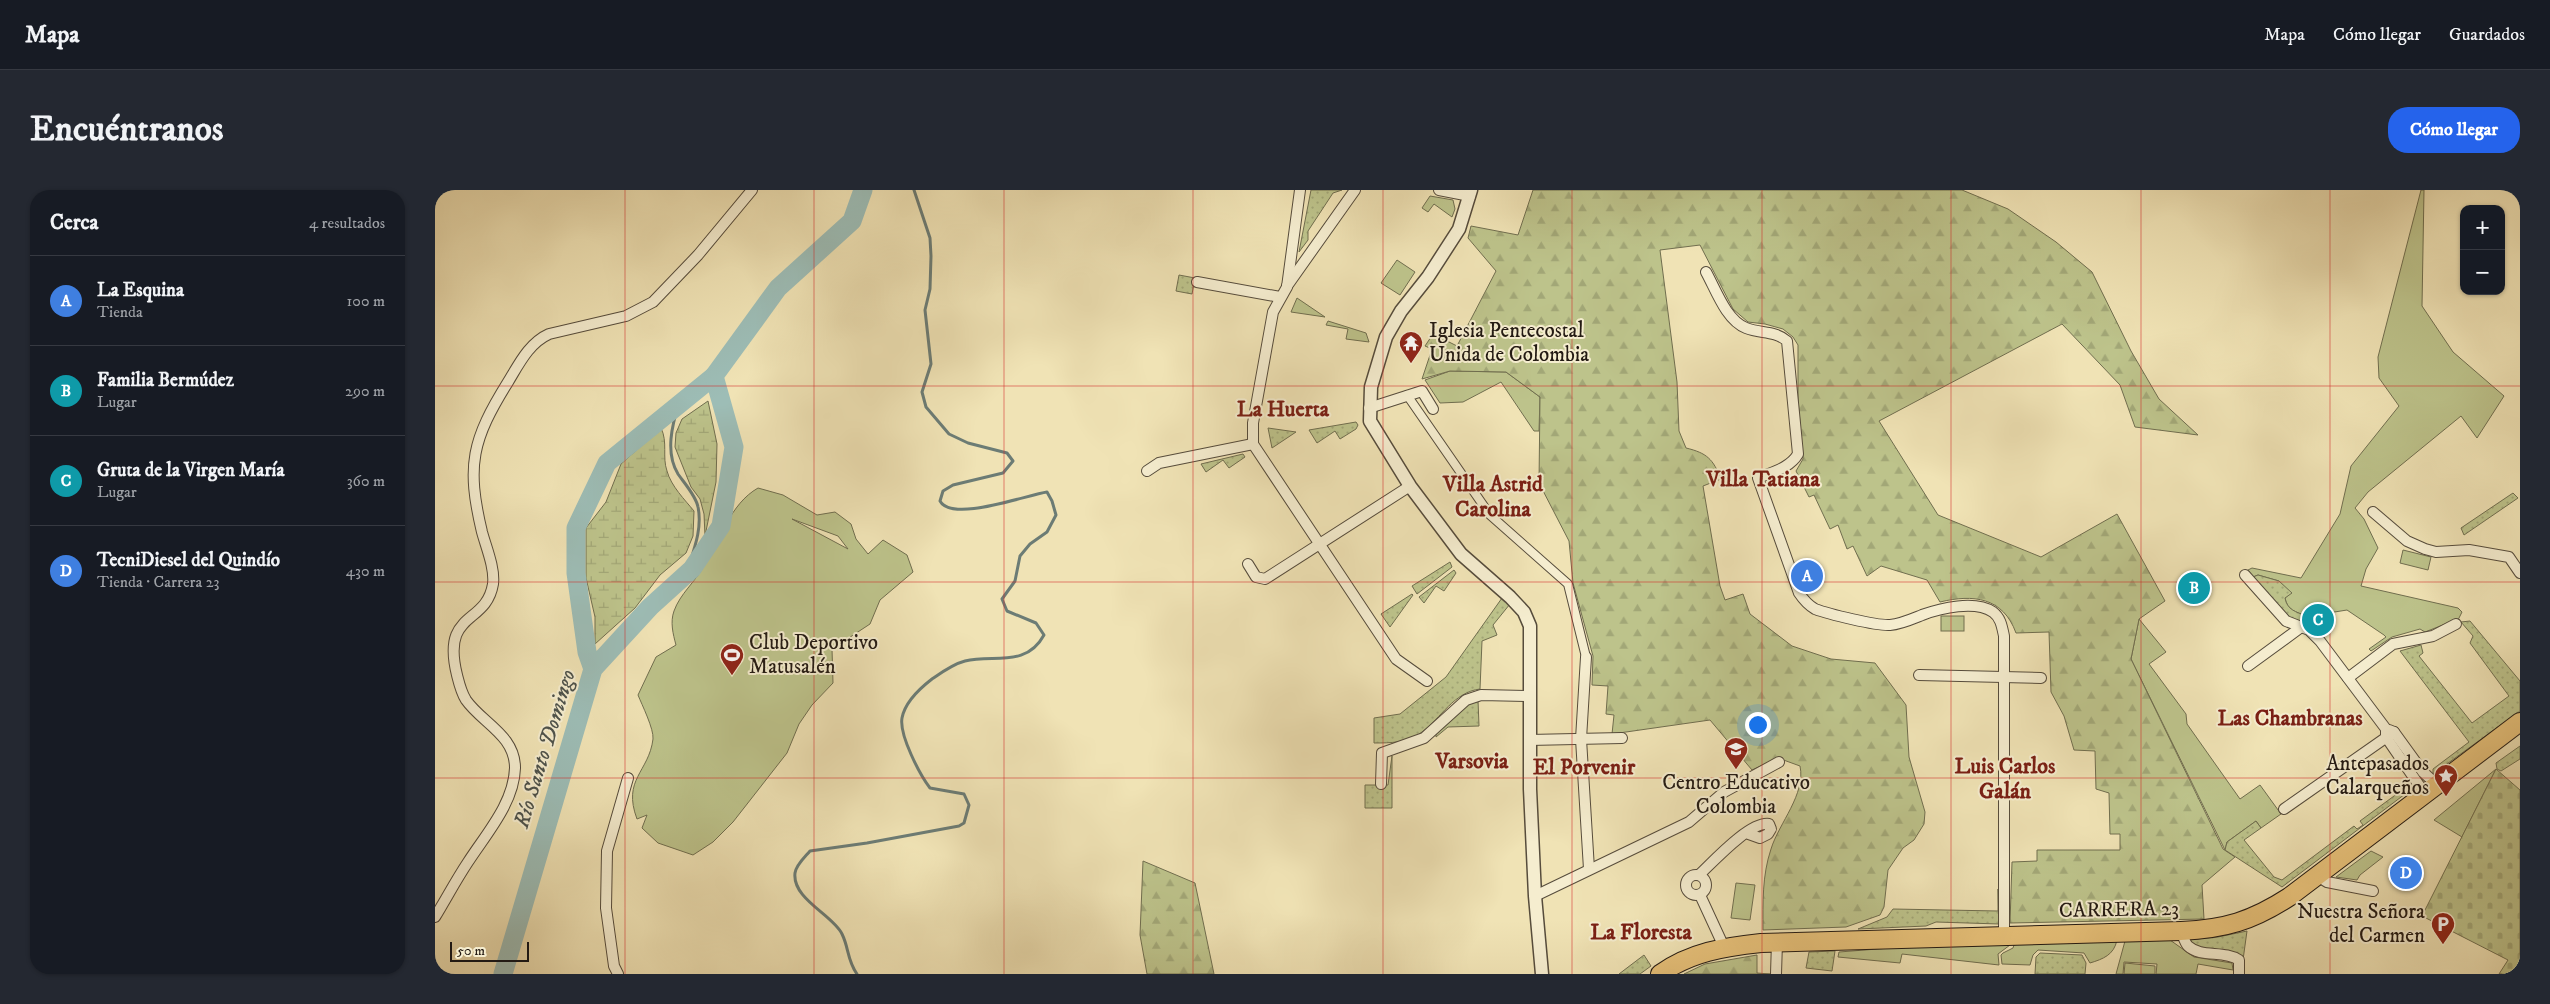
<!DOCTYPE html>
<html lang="es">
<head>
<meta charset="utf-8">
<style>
	:root { --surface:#171b24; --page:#242831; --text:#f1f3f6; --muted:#9ea1a6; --line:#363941; --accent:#2563eb }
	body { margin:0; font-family:"IM FELL DW Pica",serif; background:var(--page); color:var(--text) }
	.controls { position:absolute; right:15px; top:15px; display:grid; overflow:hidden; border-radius:10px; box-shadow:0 1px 4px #0004 }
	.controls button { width:45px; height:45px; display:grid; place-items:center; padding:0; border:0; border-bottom:1px solid var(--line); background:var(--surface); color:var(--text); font:25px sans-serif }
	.scale { position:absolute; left:15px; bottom:12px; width:79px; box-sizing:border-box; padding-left:5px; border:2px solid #231a13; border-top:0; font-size:14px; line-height:18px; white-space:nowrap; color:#231a13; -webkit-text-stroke:4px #f5edcf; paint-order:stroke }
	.you { position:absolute; left:1322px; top:534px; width:18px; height:18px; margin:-12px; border:4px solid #fff; border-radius:50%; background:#1a73e8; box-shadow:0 0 0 8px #1a73e833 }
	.badge { display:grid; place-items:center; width:32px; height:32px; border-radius:50%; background:var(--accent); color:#fff; font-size:16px; font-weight:700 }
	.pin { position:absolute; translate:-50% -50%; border:2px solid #fff; box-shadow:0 1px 5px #0006 }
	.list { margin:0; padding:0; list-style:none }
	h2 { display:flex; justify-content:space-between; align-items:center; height:65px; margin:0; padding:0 20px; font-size:21px }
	h2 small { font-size:16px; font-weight:400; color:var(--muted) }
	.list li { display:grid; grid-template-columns:32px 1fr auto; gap:15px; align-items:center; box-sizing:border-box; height:90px; padding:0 20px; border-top:1px solid var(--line) }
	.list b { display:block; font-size:19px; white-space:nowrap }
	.list p { margin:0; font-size:16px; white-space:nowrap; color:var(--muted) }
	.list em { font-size:16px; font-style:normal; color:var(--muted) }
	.map { position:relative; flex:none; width:2085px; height:784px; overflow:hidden; border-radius:20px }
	header { display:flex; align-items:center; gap:30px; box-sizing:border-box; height:70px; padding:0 25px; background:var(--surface); border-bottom:1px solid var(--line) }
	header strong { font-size:24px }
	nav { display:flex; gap:28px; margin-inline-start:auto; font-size:18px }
	.intro { display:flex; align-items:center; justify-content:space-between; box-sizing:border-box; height:120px; padding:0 30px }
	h1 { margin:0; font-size:35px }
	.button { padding:12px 22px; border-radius:20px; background:var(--accent); color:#fff; font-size:18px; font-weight:700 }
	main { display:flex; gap:30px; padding:0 30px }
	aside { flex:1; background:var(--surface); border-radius:20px; box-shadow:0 1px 4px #0004 }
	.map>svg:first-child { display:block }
</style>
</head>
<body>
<header>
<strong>Mapa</strong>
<nav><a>Mapa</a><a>Cómo llegar</a><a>Guardados</a></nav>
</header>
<div class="intro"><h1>Encuéntranos</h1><a class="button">Cómo llegar</a></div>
<main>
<aside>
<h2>Cerca<small>4 resultados</small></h2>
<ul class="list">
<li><span class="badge" style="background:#3f7fe0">A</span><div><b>La Esquina</b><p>Tienda</p></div><em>100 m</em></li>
<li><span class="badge" style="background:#0f9aa8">B</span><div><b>Familia Bermúdez</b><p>Lugar</p></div><em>290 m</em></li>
<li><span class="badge" style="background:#0f9aa8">C</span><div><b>Gruta de la Virgen María</b><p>Lugar</p></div><em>360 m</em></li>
<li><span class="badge" style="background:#3f7fe0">D</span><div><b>TecniDiesel del Quindío</b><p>Tienda · Carrera 23</p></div><em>430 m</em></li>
</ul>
</aside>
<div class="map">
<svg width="2085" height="784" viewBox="0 0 2085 784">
	<defs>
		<pattern id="forest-firs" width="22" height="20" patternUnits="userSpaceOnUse" patternTransform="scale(1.25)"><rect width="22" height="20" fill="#bdc38b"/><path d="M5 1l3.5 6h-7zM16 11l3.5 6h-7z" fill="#a2a777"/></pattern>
		<pattern id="wetland-marsh" width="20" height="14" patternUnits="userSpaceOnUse" patternTransform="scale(1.25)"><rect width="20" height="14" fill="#bdc38b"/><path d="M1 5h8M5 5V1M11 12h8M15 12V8" fill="none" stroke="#a2a777"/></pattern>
		<pattern id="cemetery-stones" width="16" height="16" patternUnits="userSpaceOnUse" patternTransform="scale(1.25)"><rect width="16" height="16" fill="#bdc38b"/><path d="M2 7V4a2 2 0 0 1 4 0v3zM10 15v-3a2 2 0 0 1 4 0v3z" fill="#a2a777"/></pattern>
		<pattern id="garden-dots" width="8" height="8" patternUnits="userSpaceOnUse" patternTransform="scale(1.25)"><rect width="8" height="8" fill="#bdc38b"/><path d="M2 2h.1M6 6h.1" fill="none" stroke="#a2a777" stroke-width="1.8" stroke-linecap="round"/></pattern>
	</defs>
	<rect width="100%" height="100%" fill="#f0e3b5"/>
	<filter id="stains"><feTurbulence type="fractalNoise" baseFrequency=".004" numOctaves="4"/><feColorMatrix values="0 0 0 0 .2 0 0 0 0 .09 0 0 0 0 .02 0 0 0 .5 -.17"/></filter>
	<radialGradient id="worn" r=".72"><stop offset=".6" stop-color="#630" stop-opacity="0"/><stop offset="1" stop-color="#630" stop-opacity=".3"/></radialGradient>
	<!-- green -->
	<g fill="#bdc38b" stroke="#706e4f" fill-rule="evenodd">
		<path d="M1986,0H1989L1987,116L2018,162L2069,206L2042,248L2026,226L1933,302L1920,318L1929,329L1943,358L1931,379L1926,396L2023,418L2027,422L2021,434L2018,431L1990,442L1985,439L1957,447L1936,461L1934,459L1951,447L1949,445L1912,420L1887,424L1874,433L1871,431V426C1861,422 1852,420 1850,408L1856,403L1844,391L1823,385L1818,387L1813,380L1817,378L1866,388L1905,324L1916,276L1964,216L1944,188L1943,167Z"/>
		<polygon points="995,6 1018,10 1020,19 1017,27 999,14 993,22 987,18"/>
		<polygon points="962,70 980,82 965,105 946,93"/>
		<polygon points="862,108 890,127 856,122"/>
		<polygon points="893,131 931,143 934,152 911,149 913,139 891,135"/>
		<polygon points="1015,181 1071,182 1105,207 1104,241 1099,241 1066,192 1028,212 1005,213 990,190"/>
		<path d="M323,298L348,305L382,325L400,322L416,334L421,349L433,364L448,350L472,365L478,382L445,410L435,434L397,459L398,493L377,515L364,534L352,563L298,632L278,652L258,665L223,653L207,638L212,625L202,629C187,589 214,582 218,549C219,539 207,515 203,505L221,467L241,455C238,444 235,432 239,421C245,404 260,392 269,376C285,350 295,314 323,298ZM357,329L403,346L413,359Z"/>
		<polygon points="1968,360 1996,367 1993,380 1965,373"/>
		<rect x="1506" y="426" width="23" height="15"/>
		<polygon points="1704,429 1731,462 1714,474 1751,524 1752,534 1805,609 1825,595 1846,624 1826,638 1821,631 1792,652 1790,660 1696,469"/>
		<polygon points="2061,579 2027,647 1999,630"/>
		<polygon points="1936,661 1948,667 1925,685 1922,690 1901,687"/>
		<polygon points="1301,693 1320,695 1315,730 1296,728"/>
		<path d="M1682,750C1679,765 1668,769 1655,773L1649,763L1603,760L1598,765L1595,775L1567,774L1566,765L1568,763L1578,758L1579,755L1587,753Z"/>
		<polygon points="1712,750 1735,750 1759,767 1797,773 1798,780 1763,774 1761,784 1721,784 1722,774 1689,772 1688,784 1681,784 1690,751"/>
		<polygon points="1575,755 1563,764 1564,775 1467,764 1465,773 1403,767 1404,762 1468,757"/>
		<polygon points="1690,773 1720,776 1720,784 1689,784"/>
	</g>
	<!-- forest -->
	<g fill="url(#forest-firs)" stroke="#706e4f">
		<path d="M1098,0H1527L1573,19L1621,52L1657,82L1696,161L1724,209L1763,245L1700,237L1685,195L1627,134L1444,231L1503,325L1606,367L1682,324L1730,411L1704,429L1696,469L1788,659L1800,667L1767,695L1769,729L1575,733L1577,672L1602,671V660H1685V644H1675L1674,603L1661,599L1660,561L1639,560L1629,526L1616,502L1614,442L1581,443C1568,407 1538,404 1505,412L1492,390L1446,376L1432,386L1418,356L1412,359L1403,335L1395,339L1379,305L1374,307L1361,281L1368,269L1363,209V155L1358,147L1348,139L1330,134L1313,132L1298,119L1265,55L1225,60L1242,192L1244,241L1251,258C1272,263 1278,269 1286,289L1268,296L1285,396L1290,410L1308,404L1315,424L1357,456L1396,469L1440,473L1471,515L1474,567L1490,622L1489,634L1479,650L1468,658L1453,680L1449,717L1445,725L1411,737L1328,740C1328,712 1327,686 1336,659C1344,633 1371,604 1365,576L1343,568L1317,580L1275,530L1177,544L1179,525L1171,524L1173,496L1157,495L1158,466L1138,393L1134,351L1104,293L1105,207L1071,182L1015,181L987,189L997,159L990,156L998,144L1022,156L1061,81L1033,48L1036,36L1083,45Z"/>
		<polygon points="708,671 760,693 779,784 712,784 705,745"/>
		<polygon points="1322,765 1322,783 1335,784 1249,784 1270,774"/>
	</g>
	<!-- wetland -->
	<g fill="url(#wetland-marsh)" stroke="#706e4f">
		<polygon points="273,211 282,254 281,292 270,346 269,324 265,309 256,297 240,257 241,243 247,229"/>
		<path d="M226,238C233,252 227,267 232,281C236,296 250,310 259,321L258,346L251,363L225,385L200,418L160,454V427L151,388V338L171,312L186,274Z"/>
	</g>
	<!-- cemetery -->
	<polygon fill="url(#cemetery-stones)" stroke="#706e4f" points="2061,579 2085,600 2085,784 2064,784 2073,770 1987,726"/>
	<!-- garden -->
	<g fill="url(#garden-dots)" stroke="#706e4f">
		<polygon points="876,0 907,0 898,3 873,41 873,50 864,62"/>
		<polygon points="744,85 760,88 757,104 741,101"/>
		<polygon points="921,232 923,235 921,239 905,249 900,241 882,253 874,240"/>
		<polygon points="833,238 861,242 837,258"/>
		<polygon points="808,264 810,267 794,278 788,270 771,282 766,274"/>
		<polygon points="2078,303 2083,308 2029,345 2026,338"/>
		<polygon points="1015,372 1017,377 982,404 977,396"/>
		<polygon points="1019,380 1021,383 1009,401 1001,396 989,413 984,407"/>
		<path d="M1823,385L1844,391L1857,403L1850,408C1852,420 1861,422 1872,426L1871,431C1850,436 1833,407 1820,393L1818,387Z"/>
		<polygon points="977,404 978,405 955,437 946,424"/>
		<path d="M1067,408L1075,414L1058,435L1062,445L1047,451L1045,499C1019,502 1006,528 987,542C974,553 955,553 939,553V528L965,524L1011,487Z"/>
		<polygon points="2035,431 2085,491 2085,521 1998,584 1998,579 2034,552 1965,461 1986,455 1988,463 1984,466 2037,533 2074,506 2035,453 2038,446 2026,432"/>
		<polygon points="1043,510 1044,536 1013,537 1001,547 1001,543 1032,514"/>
		<polygon points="2085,556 2085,569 2066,581 2062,579 2061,573"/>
		<polygon points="957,566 957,618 930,618 930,595 953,595"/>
		<polygon points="1974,595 1978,598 1847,697 1790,660 1792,652 1821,631 1826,638 1809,650 1839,687 1847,690 1919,636 1922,639 1928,635 1925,631"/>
		<polygon points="1563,699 1564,734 1501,732 1491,736 1423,739 1452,727 1458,719 1563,721"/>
		<polygon points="1812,741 1808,770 1763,760 1750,750 1783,747"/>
		<polygon points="1400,761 1397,781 1371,778 1374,762"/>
		<polygon points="1605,763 1647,765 1651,773 1650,784 1600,784 1601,767"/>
		<polygon points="1209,765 1216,776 1205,784 1184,784"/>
	</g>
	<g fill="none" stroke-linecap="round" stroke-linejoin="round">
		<!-- stream -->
		<g stroke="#6c7c75" stroke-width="3">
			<path d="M244,213C237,235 230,263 243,284C250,294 261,306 263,317C268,340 257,364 251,385"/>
			<path d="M422,784C412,770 414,758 407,744C398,725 357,709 360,683C361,675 370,667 375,661L432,653L524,636L529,633L534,615L529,604L495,598C485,585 464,545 467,528C470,512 484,499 497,489C507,482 518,474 530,471C559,464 591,478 609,445L601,433L572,421L567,409L580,391L585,366L595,354L612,342L621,325L617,311L612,302C591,305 517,333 505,311L508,301L518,295L568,283L578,271L572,263L533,253L514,244L491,217L487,202L496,174L490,120L495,99L496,66L495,48L479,0"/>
		</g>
		<!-- river -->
		<g stroke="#9dbdb6" stroke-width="19">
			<polyline points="158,479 152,462 141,383 141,338 172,273 279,186"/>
			<polyline points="68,784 158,479 215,417 257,379 286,336 299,257 279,186 343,98 417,31 428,0"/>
		</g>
		<!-- pedestrian casing -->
		<g stroke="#564c3c" stroke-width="10">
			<polyline id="pedestrian" points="972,205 1055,325 1133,394 1151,467"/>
		</g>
		<!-- minor casing -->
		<g stroke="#564c3c" stroke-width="12">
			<g id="minor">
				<polyline points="865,0 852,97 838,122 818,233 818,254 961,469 992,491"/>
				<polyline points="1004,0 1035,6"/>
				<path d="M1271,82C1281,100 1291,130 1311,138C1326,144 1339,140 1352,151L1363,264C1355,278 1337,282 1323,288L1364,403C1368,409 1373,415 1380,419C1393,424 1442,436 1455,435C1466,434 1477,429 1487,425C1506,418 1540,410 1558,422C1566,428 1567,437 1569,446V746"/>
				<polyline points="762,92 845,107"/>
				<polyline points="852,96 920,0"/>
				<polyline points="934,218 987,201 998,219"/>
				<polyline points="712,281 724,273 818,254"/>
				<polyline points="1938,322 1972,351 1990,359 2001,362 2034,360 2074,367 2085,383"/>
				<polyline points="813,374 821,387 830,389 975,296"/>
				<polyline points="1810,385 1851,431 1874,440 1885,451 1951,539 1951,547 1990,604"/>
				<polyline points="1151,467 1146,549 1154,679"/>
				<polyline points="1813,476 1865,438"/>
				<polyline points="1484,485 1606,488"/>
				<polyline points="1913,488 1958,454 1998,446 2021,434"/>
				<polyline points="1954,540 1959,542 1988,582 2002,595"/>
				<polyline points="1094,550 1187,548"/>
				<polyline points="946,594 947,563 989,548 1031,510 1046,505 1096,506"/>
				<polyline points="1849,619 1959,542"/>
				<circle cx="1261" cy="695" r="10"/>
				<path d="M1264,685C1278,672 1315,631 1334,634L1336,639L1333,644L1325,648L1311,643"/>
				<polyline points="1882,686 1892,692 1938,701"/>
				<polyline points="1265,705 1289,757"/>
				<polyline points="1100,706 1254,632 1289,602 1344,572"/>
				<path d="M0,727C11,709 21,690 33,672C51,644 79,613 80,578C80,545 47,533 31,510C26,502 24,493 22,485C6,420 51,436 58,394C60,378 51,357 47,342C31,275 37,250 73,192C84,174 94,153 114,144L191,126L218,112L263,65L317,0"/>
				<path d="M1746,741C1748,746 1750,753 1753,756C1766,768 1789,760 1804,770V784"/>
				<polyline points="183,784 179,776 171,718 172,661 193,588"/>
				<polyline points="1341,784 1342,752"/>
			</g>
		</g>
		<!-- tertiary casing -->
		<g stroke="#564c3c" stroke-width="15">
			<polyline id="tertiary" points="1036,0 1024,39 993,87 966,121 951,147 936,197 935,231 975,296 1026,364 1075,407 1089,422 1095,436 1095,599 1100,706 1107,784"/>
		</g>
		<!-- trunk casing -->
		<g stroke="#231a13" stroke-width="20">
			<path id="trunk" d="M1225,784C1256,762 1289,757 1326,753L1746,741C1790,739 1817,731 1854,707L2085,532"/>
		</g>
		<!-- pedestrian -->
		<use href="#pedestrian" stroke="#f5edcf" stroke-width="8"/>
		<!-- minor -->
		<use href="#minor" stroke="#f5edcf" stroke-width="10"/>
		<!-- tertiary -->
		<use href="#tertiary" stroke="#f5edcf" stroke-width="12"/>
		<!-- trunk -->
		<use href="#trunk" stroke="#e8c27a" stroke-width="18"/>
	</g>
	<!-- grid -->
	<path fill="none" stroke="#d62828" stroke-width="1" stroke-opacity="0.55" d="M190,0V784M379,0V784M569,0V784M758,0V784M948,0V784M1137,0V784M1327,0V784M1516,0V784M1706,0V784M1895,0V784M0,196H2085M0,392H2085M0,588H2085"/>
	<!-- icons -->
	<defs>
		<g id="temple-pin" transform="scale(1.25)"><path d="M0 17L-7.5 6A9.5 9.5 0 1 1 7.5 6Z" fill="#8f2418" stroke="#f5edcf"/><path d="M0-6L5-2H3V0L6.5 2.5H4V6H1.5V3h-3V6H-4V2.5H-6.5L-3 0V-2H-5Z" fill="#fff"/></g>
		<g id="stadium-pin" transform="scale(1.25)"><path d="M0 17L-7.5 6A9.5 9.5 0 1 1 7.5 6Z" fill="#8f2418" stroke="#f5edcf"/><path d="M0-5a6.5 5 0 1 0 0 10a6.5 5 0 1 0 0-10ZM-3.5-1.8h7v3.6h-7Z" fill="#fff"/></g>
		<g id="school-pin" transform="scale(1.25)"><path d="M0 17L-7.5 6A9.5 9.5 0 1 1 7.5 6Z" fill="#8f2418" stroke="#f5edcf"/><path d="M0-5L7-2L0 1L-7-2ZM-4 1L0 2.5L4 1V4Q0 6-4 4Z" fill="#fff"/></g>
		<g id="sight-pin" transform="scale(1.25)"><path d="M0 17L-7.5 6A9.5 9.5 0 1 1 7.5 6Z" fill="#8f2418" stroke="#f5edcf"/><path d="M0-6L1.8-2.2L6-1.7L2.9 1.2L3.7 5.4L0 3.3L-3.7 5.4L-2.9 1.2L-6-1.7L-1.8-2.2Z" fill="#fff"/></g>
		<g id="parking-pin" transform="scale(1.25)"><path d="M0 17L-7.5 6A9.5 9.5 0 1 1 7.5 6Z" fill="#8f2418" stroke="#f5edcf"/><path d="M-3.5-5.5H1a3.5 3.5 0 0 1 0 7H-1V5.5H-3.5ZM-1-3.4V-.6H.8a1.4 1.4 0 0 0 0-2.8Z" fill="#fff"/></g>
	</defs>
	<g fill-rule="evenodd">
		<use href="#temple-pin" x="976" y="153"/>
		<use href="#stadium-pin" x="297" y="465"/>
		<use href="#school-pin" x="1301" y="559"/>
		<use href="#sight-pin" x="2011" y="586"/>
		<use href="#parking-pin" x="2008" y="734"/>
	</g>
	<g text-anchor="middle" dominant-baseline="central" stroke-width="4" stroke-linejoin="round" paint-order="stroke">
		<!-- poi labels -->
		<g font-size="21" fill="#231a13" stroke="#f5edcf" text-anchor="start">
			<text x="994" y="141">Iglesia Pentecostal<tspan x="994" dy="24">Unida de Colombia</tspan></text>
			<text x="314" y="453">Club Deportivo<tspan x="314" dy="24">Matusalén</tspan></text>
			<text x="1994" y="574" text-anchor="end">Antepasados<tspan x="1994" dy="24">Calarqueños</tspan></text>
			<text x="1301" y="593" text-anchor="middle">Centro Educativo<tspan x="1301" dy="24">Colombia</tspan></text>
			<text x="1990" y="722" text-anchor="end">Nuestra Señora<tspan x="1990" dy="24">del Carmen</tspan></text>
		</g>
		<!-- street labels -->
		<g font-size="21" fill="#231a13" stroke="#f5edcf">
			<text transform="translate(1684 720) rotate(-1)">CARRERA 23</text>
		</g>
		<!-- neighbourhood labels -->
		<g font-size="22" font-weight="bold" fill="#7a1f14" stroke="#f5edcf">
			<text x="848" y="219">La Huerta</text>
			<text x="1328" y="289">Villa Tatiana</text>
			<text x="1058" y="294">Villa Astrid<tspan x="1058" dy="25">Carolina</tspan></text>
			<text x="1855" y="528">Las Chambranas</text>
			<text x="1037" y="571">Varsovia</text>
			<text x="1570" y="576">Luis Carlos<tspan x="1570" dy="25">Galán</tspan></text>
			<text x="1149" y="577">El Porvenir</text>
			<text x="1206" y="742">La Floresta</text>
		</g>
		<!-- water labels -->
		<g font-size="22" font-style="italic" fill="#4e534c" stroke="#f5edcf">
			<text transform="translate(110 559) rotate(-73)">Río Santo Domingo</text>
		</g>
	</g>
	<rect width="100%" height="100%" filter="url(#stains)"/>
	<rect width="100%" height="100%" fill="url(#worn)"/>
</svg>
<div class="controls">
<button>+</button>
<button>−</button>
</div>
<div class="scale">50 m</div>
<div class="you"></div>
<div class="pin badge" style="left:1372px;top:386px;background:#3f7fe0">A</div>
<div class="pin badge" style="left:1759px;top:398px;background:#0f9aa8">B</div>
<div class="pin badge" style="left:1883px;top:430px;background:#0f9aa8">C</div>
<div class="pin badge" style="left:1971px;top:683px;background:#3f7fe0">D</div>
</div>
</main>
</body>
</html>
